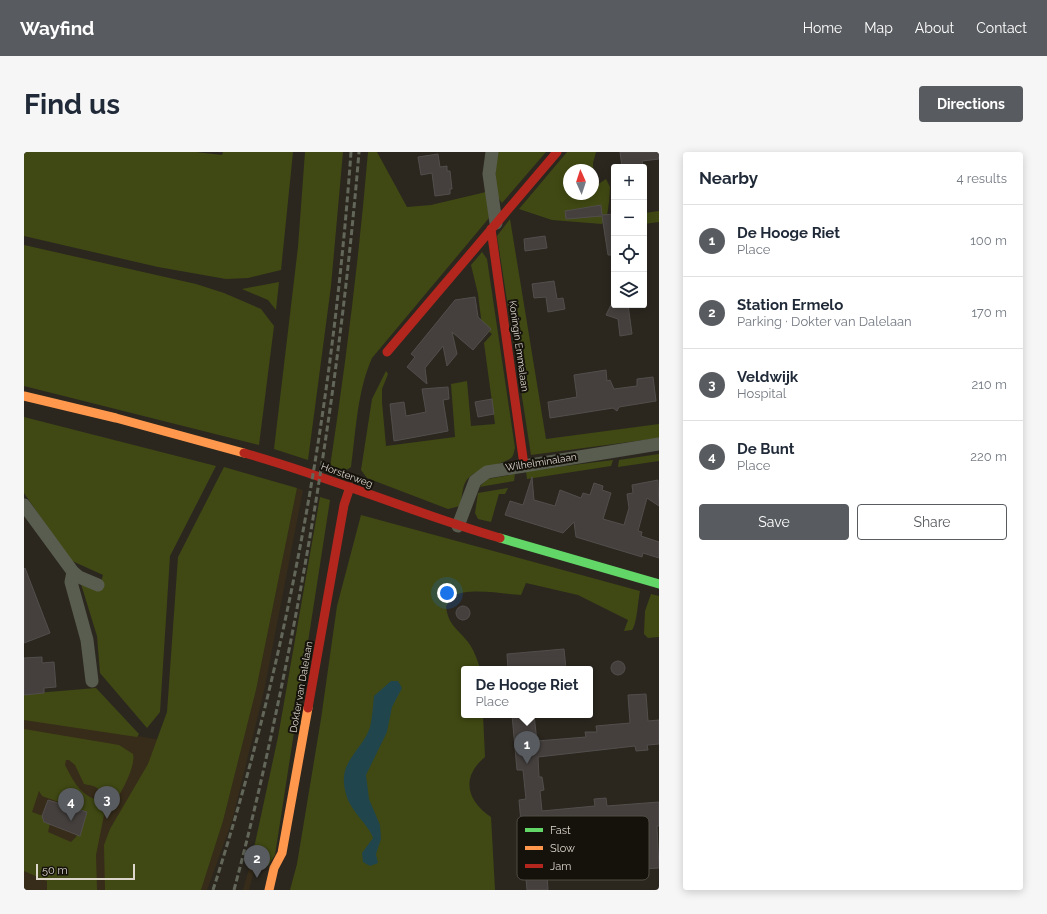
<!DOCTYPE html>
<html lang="en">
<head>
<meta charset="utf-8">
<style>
	:root { --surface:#fff; --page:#f6f6f7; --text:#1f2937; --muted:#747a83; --line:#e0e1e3; --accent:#585b5f }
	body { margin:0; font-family:Raleway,sans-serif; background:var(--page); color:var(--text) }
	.controls { position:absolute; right:12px; top:12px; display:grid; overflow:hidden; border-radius:4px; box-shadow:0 2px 10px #0003 }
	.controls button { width:36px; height:36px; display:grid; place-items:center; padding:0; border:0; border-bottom:1px solid var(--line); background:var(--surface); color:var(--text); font:20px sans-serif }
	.compass { position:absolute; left:539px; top:12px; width:36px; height:36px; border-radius:50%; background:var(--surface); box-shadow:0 2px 10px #0003; rotate:357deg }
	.scale { position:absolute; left:12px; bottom:10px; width:99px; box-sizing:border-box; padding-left:4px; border:2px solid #dcd6cd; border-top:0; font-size:11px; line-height:14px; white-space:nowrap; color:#dcd6cd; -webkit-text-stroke:3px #15120b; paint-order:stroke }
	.you { position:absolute; left:423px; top:441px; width:14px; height:14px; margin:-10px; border:3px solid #fff; border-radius:50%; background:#1a73e8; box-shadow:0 0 0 6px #1a73e833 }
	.badge { display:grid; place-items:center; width:26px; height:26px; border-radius:50%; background:var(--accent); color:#fff; font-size:13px; font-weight:700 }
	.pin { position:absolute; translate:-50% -33px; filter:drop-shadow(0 1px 2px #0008) }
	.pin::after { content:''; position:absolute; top:21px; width:14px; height:12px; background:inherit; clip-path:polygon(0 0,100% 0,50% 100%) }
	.popup { position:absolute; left:437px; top:514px; width:132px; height:52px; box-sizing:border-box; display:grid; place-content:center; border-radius:4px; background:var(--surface); filter:drop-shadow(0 1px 3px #0005); font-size:13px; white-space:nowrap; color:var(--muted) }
	.popup b { font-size:15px; color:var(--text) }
	.popup::after { content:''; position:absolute; left:50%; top:100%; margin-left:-8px; border:8px solid transparent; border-top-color:var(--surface) }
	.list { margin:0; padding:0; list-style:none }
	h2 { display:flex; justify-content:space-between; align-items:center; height:52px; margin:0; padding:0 16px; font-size:17px }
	h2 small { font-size:13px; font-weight:400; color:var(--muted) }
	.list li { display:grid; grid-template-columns:26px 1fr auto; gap:12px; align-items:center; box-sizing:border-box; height:72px; padding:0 16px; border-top:1px solid var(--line) }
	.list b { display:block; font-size:15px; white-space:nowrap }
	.list p { margin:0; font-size:13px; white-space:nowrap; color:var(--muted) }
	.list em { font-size:13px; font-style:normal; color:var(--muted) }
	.actions { display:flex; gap:8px; padding:12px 16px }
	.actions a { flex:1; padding:9px 0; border:1px solid var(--accent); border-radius:4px; text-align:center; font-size:14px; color:var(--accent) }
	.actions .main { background:var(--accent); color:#fff }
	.icon { flex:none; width:22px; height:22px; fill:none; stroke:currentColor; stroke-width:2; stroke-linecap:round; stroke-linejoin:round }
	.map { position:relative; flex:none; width:635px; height:738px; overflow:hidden; border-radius:4px }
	header { display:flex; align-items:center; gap:24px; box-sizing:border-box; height:56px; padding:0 20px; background:var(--accent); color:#fff }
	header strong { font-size:19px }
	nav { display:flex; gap:22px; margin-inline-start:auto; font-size:14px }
	.intro { display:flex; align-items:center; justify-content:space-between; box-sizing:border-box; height:96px; padding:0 24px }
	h1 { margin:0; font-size:28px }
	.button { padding:10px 18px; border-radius:4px; background:var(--accent); color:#fff; font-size:14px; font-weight:700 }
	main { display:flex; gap:24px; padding:0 24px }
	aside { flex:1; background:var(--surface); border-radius:4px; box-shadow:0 2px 10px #0003 }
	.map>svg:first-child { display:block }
</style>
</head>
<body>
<header>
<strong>Wayfind</strong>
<nav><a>Home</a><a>Map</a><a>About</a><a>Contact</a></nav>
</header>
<div class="intro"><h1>Find us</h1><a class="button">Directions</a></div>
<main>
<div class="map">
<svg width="635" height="738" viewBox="0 0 635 738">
	<rect width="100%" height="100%" fill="#2b271f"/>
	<!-- built -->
	<g fill="#372c19">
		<polygon points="273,336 279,338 240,539 208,669 183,738 177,738 199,669 232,538"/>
		<polygon points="0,565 185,596 147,738 0,738"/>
		<polygon points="227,710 232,711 225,738 219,738"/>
	</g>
	<!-- green -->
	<g fill="#404913" fill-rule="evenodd">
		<polygon points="0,0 172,0 198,3 199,0 269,0 257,118 224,126 202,127 134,115 0,84"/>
		<polygon points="281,0 319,0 307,134 284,308 250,297 274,95"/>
		<path d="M344,0H353L383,55L407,53L462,40L465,66L348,206C333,240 332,279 327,315C320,321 313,317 306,315C322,210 335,106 344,0Z"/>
		<path d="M474,0H522L478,51C467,38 472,15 474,0Z"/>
		<path d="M543,0H572L569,11L570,35L582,27L586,35L585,50L583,64L578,72L528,68L495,57ZM545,18H569V42H545Z"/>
		<polygon points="635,59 635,70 620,72 620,61"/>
		<polygon points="486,67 522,287 635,272 635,286 507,303 473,84"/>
		<polygon points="0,93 172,132 200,141 237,157 250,174 235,293 0,234"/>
		<path d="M458,100L463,107L491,296C490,298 490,303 488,305C483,312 453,314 442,329C438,335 438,347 436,354L424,357L343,326L337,318L348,247L362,219L364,222L358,237V250L362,294L431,285L427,232L443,229L447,274L471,272L460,191L468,182L458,174L454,142L447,113Z"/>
		<polygon points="255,130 252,158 244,148 218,137"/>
		<polygon points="0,265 192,314 146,404 136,560 123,576 76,521 73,484 57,432 74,439 79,423 46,408 0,341"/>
		<polygon points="635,302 635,309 594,315 595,308"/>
		<polygon points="589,308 587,314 503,327 502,319"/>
		<polygon points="200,315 273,336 232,538 199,669 177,738 81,738 80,693 86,677 124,612 143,560 154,405"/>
		<polygon points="491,322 490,329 455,335 464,327"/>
		<polygon points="484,336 481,342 475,342 467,370 454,367 451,361 454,341"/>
		<polygon points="296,345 306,348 251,703 244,714 227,710 254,585"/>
		<path d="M337,363L616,439C614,448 613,472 608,478L600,479L604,468L554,443L502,431L497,443C481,442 443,435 430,444C427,446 425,451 422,454C424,473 433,476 444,490C450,498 453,507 456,516L440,517V563H459L461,605C437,625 442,648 467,665L471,738H266L273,712L297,567L313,454Z"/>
		<polygon points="627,442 635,444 635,485 624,486 620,482 621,459"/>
		<polygon points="72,536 115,582 113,585 0,568 0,542"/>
		<path d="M0,577L95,593L109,602C112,613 98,641 90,650C82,649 79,640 73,636C69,633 64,633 60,632L51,613L45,608H42L41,613C46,622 50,632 58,639C68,650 77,643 80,663L72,703L73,738H23V729L0,719ZM15,639L18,644L60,659L52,685L47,690L24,680L27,667L8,660Z"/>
	</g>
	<!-- water -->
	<path fill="#21454d" d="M367,529H374L378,536L368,555L363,580L342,623L345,647L356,673L357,687L352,702L354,711L346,714L339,710L338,701L349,686C345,673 326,659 322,642C313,611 334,603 345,578C348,572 349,552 350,544Z"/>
	<!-- building -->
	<g fill="#45403e" stroke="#524e4c">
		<polygon points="596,0 635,0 635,7 618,9 619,14 598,15"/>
		<polygon points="414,2 416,15 423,14 423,19 426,19 428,37 426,37 426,42 411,44 408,21 397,23 394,5"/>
		<polygon points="577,53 578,63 590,62 590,103 584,103 578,64 542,67 541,59"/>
		<polygon points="521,84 523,96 501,99 500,87"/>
		<polygon points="530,129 533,147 539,146 541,157 524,160 522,145 510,146 508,132"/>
		<polygon points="451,145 454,165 467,177 449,198 428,180 433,202 423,214 419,194 401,216 403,232 383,215 391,205 387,202 431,148"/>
		<polygon points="587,153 604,153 608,182 596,184 594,167 582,163"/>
		<polygon points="582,218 583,229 586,228 590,237 613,234 613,227 629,225 632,249 595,255 593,259 589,256 526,266 524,250 553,245 550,223"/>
		<polygon points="424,235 425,247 419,248 424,279 370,289 366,252 380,250 382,264 402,260 398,237"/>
		<polygon points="468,247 470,262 454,265 451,250"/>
		<polygon points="508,325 510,348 531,354 536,338 557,346 559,341 566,343 570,331 579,334 578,338 587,341 579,367 600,373 605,356 603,342 609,341 608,333 634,328 635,354 623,346 614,379 618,380 617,384 635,390 635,406 619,401 618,405 552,385 550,370 539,381 481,363 486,349 499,353"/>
		<polygon points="1,416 26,481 0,491 0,417"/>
		<circle cx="439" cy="461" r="7"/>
		<polygon points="540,497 542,517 484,517 483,502"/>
		<polygon points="18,505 18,511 30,510 32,535 20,536 20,541 0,543 0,506"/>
		<circle cx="594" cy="516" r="7"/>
		<polygon points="622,542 624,569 635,568 635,592 623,593 624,598 612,599 611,594 514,605 515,625 518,625 520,638 516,639 518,659 571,654 570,647 582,646 583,654 635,650 635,674 633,674 635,716 619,717 616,676 562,682 561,670 520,674 524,738 503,738 495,648 502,647 499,618 493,618 488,563 510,563 513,589 562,585 561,580 573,580 572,574 606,571 604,543"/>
		<polygon points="24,648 63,660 56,684 20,670 18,664"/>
	</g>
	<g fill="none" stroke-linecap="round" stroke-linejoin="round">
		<!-- street -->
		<g stroke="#585d4f" stroke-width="13">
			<polyline points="468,0 465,22 472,71"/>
			<polyline points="0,353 49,420 55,425 74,433"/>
			<polyline points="434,374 451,329 463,320 635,292"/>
			<polyline points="49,420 47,430 63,488 68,529"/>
		</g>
		<!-- fast -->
		<polyline stroke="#63d668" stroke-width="9" points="476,386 635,432"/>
		<!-- slow -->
		<g stroke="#ff974d" stroke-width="9">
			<polyline points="0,244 92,266 220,301"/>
			<polyline points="245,738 250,716 258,701 284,556"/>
		</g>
		<!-- jam -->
		<g stroke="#b3261e" stroke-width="9">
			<polyline points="467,77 500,313"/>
			<polyline points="363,200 533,0"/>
			<path d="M220,301C307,325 389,361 476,386"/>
			<polyline points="284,556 320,353 326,335"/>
		</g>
		<!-- rail -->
		<g stroke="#63675a" stroke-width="3" stroke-dasharray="6 3" stroke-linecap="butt">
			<path d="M189,738C266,499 309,250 327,0"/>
			<path d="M210,738C231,660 248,582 264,503C297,337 321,169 335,0"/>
		</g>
	</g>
	<g text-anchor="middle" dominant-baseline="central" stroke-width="4" stroke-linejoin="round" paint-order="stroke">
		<!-- street labels -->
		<g font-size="10" fill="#dcd6cd" stroke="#15120b">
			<text transform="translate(495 194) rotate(82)">Koningin Emmalaan</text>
			<text transform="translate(517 310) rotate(-9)">Wilhelminalaan</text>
			<text transform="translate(323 323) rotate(20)">Horsterweg</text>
			<text transform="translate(277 535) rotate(-80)">Dokter van Dalelaan</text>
		</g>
	</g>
	<!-- legend -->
	<rect x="493" y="664" width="132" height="64" rx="6" fill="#15120b" stroke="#514d45" stroke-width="1"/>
	<rect x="501" y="676" width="18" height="4" fill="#63d668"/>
	<rect x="501" y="694" width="18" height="4" fill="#ff974d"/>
	<rect x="501" y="712" width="18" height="4" fill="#b3261e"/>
	<g font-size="11" fill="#dcd6cd">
		<text x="526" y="682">Fast</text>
		<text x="526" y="700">Slow</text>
		<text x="526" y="718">Jam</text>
	</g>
</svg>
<div class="controls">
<button>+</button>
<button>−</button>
<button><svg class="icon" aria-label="locate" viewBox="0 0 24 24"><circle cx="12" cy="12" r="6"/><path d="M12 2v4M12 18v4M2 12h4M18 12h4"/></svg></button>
<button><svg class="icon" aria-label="layers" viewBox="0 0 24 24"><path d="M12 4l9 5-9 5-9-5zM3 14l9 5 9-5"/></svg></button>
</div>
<svg class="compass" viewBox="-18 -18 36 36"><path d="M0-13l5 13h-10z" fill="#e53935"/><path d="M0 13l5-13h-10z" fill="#747a83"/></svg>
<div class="scale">50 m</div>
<div class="you"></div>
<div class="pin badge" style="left:503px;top:612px">1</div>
<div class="popup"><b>De Hooge Riet</b>Place</div>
<div class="pin badge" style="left:233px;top:726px">2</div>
<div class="pin badge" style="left:83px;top:667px">3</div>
<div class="pin badge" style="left:47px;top:669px">4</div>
</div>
<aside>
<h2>Nearby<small>4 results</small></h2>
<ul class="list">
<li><span class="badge">1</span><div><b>De Hooge Riet</b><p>Place</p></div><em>100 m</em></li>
<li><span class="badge">2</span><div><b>Station Ermelo</b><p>Parking · Dokter van Dalelaan</p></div><em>170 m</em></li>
<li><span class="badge">3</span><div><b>Veldwijk</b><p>Hospital</p></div><em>210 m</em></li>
<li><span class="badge">4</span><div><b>De Bunt</b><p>Place</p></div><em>220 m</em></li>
</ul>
<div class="actions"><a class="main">Save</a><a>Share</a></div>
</aside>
</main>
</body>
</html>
